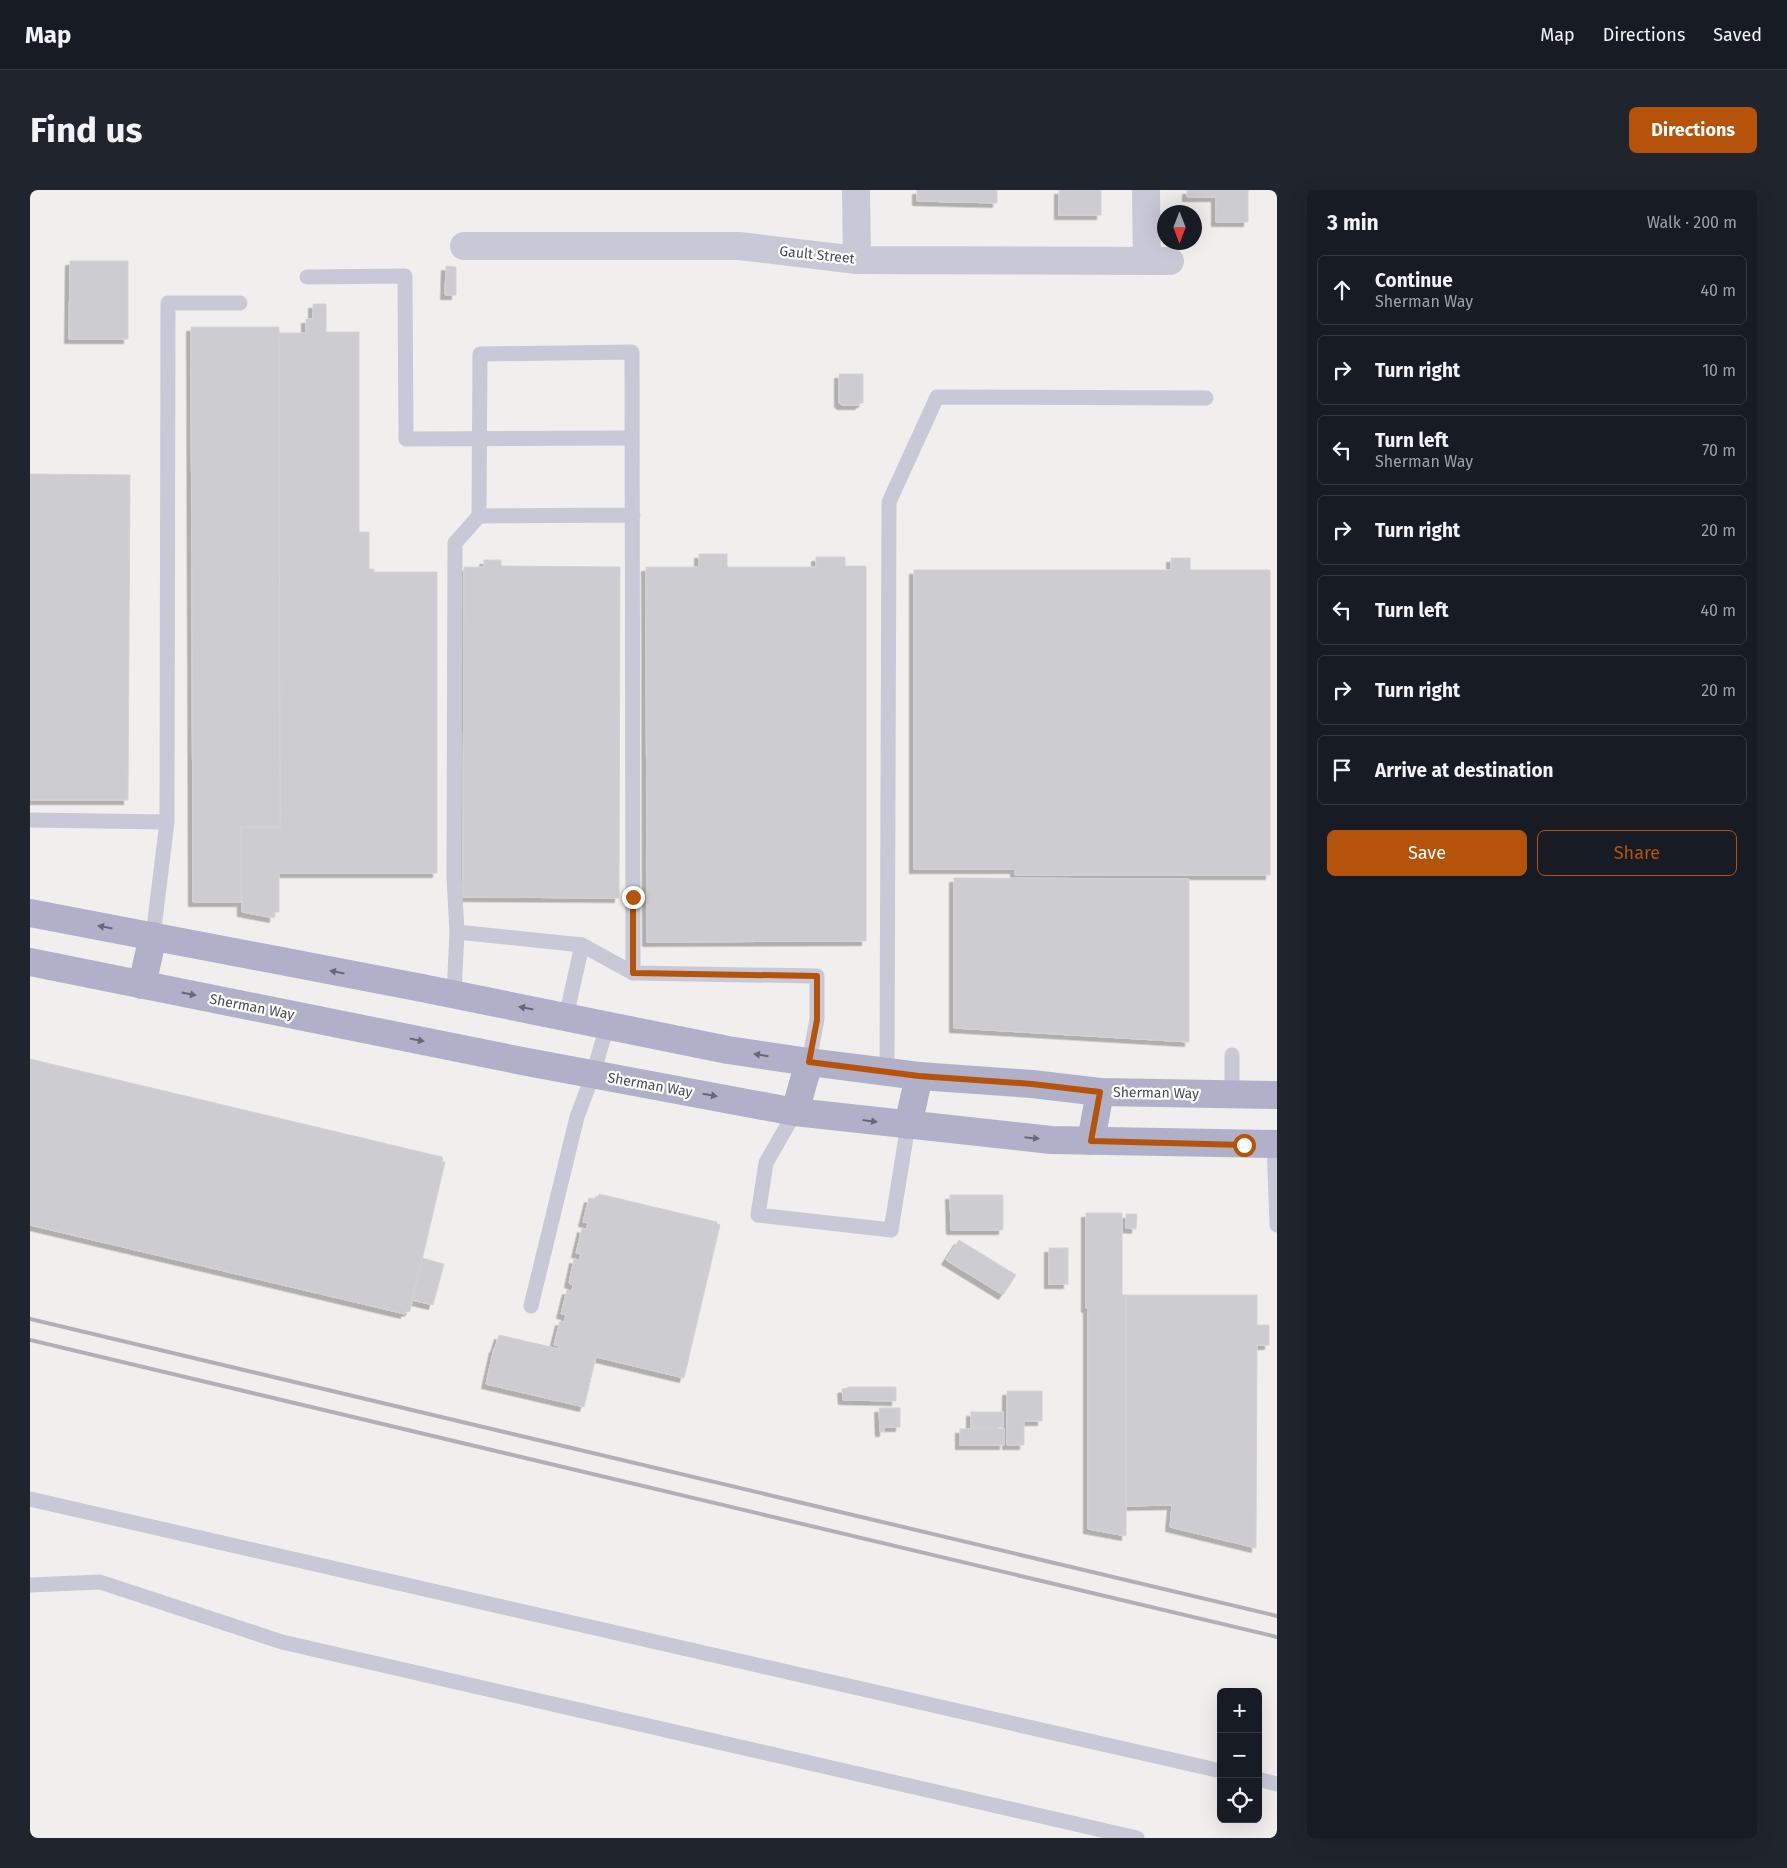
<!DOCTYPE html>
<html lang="en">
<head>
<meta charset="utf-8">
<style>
	:root { --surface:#171b24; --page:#20242c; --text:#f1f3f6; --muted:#9ea1a6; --line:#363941; --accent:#b45309 }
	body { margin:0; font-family:"Fira Sans",sans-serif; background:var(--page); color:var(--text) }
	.controls { position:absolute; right:15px; bottom:15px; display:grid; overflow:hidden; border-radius:8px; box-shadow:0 5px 20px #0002 }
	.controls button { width:45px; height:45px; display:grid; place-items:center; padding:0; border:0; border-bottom:1px solid var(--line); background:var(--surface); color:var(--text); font:25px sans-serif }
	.compass { position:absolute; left:1127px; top:15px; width:45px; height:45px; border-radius:50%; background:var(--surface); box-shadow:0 5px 20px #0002; rotate:180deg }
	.stop { position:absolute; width:15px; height:15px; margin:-11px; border:4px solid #b45309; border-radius:50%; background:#fff }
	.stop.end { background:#b45309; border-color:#fff; box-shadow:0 1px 5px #0008 }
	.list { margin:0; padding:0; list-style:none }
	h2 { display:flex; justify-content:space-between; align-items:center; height:65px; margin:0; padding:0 20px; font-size:21px }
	h2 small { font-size:16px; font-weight:400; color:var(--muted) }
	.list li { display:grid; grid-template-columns:32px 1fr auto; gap:15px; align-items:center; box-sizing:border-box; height:70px; margin:0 10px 10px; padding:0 10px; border:1px solid var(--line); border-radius:8px }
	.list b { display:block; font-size:19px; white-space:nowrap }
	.list p { margin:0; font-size:16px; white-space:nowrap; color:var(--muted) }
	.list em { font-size:16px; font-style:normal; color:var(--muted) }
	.actions { display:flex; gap:10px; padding:15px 20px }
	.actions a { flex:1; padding:11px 0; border:1px solid var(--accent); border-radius:8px; text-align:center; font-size:18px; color:var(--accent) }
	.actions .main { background:var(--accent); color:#fff }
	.icon { flex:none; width:28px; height:28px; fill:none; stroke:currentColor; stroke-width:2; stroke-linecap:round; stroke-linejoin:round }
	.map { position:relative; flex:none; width:1247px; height:1648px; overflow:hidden; border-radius:8px }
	header { display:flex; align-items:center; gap:30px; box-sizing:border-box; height:70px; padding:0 25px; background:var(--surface); border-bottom:1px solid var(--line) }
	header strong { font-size:24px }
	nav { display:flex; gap:28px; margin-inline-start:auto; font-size:18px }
	.intro { display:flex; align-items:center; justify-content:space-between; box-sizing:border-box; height:120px; padding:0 30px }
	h1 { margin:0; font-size:35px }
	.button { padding:12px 22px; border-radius:8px; background:var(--accent); color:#fff; font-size:18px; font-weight:700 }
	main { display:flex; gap:30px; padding:0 30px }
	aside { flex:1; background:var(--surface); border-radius:8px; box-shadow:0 5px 20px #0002 }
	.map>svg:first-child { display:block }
</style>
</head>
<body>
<header>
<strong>Map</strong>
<nav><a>Map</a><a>Directions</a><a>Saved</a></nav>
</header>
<div class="intro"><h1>Find us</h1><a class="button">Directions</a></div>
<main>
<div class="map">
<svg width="1247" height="1648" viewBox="0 0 1247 1648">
	<defs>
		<filter id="shadow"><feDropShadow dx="-4.5" dy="4.5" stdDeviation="0" flood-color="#0004"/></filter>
	</defs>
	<rect width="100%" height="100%" fill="#f0efed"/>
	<!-- building -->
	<g fill="#ccccd1" stroke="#d4d2d8" filter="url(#shadow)">
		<polygon points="887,0 967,0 967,13 887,11"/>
		<rect x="1029" y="0" width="42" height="25"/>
		<polygon points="1157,0 1218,0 1218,32 1186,32 1186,7 1157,7"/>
		<polygon points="40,71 98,71 98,149 39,149"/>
		<polygon points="416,76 426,77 426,105 415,105"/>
		<polygon points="283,114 296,114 296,142 329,142 329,342 339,342 339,379 344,379 344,382 407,382 407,683 249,683 249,722 244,722 244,728 212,722 211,637 250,637 249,143 276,143 276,129 283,129"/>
		<polygon points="161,137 249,137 250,637 211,637 211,712 163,712"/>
		<polygon points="809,184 833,184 833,213 830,213 830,215 811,215 811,213 809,213"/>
		<polygon points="0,284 100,285 98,610 0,610"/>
		<polygon points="669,364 697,364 697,377 786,377 786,367 815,367 815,376 836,376 836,751 617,752 616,377 669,377"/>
		<polygon points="1141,368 1160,368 1160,380 1240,380 1240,685 985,685 985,679 884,679 884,380 1141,380"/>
		<polygon points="454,370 471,370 471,376 590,377 589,708 433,707 434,377 454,377"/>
		<polygon points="924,688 1159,689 1159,852 924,838"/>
		<polygon points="0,869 412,967 413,972 415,972 380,1121 375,1122 375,1124 0,1035"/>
		<polygon points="569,1004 687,1032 687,1034 690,1035 654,1188 566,1167 554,1217 456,1194 464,1158 465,1158 469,1145 529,1159 529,1156 524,1155 530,1131 534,1132 536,1125 531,1124 537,1100 542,1101 543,1095 539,1093 544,1069 549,1070 551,1064 546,1063 552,1038 556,1040 558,1033 553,1032 559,1008 564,1009 566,1006 568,1007"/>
		<polygon points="920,1005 973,1005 973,1040 921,1040"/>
		<polygon points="1056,1023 1092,1023 1092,1105 1096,1105 1096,1346 1058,1339 1058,1118 1056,1118"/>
		<polygon points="1096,1024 1107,1024 1106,1039 1096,1038"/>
		<polygon points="929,1050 986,1085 973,1105 916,1070"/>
		<rect x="1019" y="1058" width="19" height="36"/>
		<polygon points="392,1068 414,1074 403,1115 382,1110"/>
		<polygon points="1096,1105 1227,1105 1227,1135 1239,1135 1239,1155 1227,1155 1226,1358 1140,1337 1142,1315 1096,1316"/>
		<polygon points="818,1197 866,1197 866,1211 813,1210 812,1199 818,1198"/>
		<polygon points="977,1201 1012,1201 1012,1231 994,1231 994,1255 977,1255"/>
		<polygon points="849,1218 870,1218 870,1237 854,1237 854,1242 850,1242"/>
		<rect x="941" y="1222" width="32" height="15"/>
		<rect x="930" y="1239" width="44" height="16"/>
	</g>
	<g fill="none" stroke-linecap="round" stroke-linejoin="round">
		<!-- lane -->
		<g stroke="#c8c8d6" stroke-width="15">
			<polyline points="277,87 375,86 376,249 601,248"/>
			<polyline points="0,630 137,632"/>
			<polyline points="427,742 424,687 425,353 449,326"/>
			<polyline points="123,746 137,632 138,113 210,113"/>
			<polyline points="603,783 602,162 450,164 449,326 603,325"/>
			<polyline points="424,804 427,742 552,755 603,783 787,786 787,829 779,872"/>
			<polyline points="536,827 552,755"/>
			<polyline points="1202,865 1202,904"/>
			<polyline points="857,882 859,312 907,207 1176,208"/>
			<polyline points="765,922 736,973 728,1025 861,1040 878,935"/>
			<polyline points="1244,954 1247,1035"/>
			<polyline points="501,1116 547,927 563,884 577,836"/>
			<polyline points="0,1309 1191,1581"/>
			<polyline points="0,1395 70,1392 252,1452 1107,1648"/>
			<polyline points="1228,1589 1247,1594"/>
		</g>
		<!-- street -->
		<g stroke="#c8c8d6" stroke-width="28">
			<polyline points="826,0 827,70"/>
			<polyline points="1116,0 1117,71"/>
			<polyline points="434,56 709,56 827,70 1140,71"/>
		</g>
		<!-- primary -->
		<g stroke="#b1b0c9" stroke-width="28">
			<polyline points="0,723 392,798 698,860 779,872 889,886 1002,894 1070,902 1247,905"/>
			<polyline points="0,772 492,871 765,922 1021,950 1247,954"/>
			<polyline points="112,795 123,746"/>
			<polyline points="765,922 779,872"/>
			<polyline points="878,935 889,886"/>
			<polyline points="1061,951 1070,902"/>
		</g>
		<!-- rail -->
		<g stroke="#b1b0b7" stroke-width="4">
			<polyline points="0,1129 1247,1426"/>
			<polyline points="0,1150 1247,1447"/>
		</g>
	</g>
	<!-- one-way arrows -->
	<defs><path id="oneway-solid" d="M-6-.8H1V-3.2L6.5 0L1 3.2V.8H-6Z" transform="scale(1.25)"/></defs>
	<g fill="#68677a">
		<use href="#oneway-solid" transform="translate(75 737) rotate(-169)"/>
		<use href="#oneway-solid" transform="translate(307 782) rotate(-169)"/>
		<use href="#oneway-solid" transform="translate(159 804) rotate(11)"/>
		<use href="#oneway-solid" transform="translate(496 818) rotate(-169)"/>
		<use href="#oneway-solid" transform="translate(387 850) rotate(11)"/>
		<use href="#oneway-solid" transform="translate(731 865) rotate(-171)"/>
		<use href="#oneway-solid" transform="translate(680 905) rotate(10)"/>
		<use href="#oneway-solid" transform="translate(840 931) rotate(7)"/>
		<use href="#oneway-solid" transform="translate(1002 948) rotate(6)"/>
	</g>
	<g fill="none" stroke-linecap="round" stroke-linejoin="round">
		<!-- route -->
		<polyline stroke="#b45309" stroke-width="6" points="603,707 603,783 787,786 787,830 779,872 889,886 1002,894 1070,902 1061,951 1214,955"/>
	</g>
	<g text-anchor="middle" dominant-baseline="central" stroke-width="4.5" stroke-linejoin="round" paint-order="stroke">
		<!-- street labels -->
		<g font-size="14" fill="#484858" stroke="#fff">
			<text transform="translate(787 65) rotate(6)">Gault Street</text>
			<text transform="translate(222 817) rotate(11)">Sherman Way</text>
			<text transform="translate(620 895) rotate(10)">Sherman Way</text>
			<text transform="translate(1126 903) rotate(1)">Sherman Way</text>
		</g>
	</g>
</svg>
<div class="controls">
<button>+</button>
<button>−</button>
<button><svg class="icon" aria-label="locate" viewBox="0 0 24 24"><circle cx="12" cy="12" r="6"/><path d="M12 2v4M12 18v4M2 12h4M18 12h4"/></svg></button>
</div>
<svg class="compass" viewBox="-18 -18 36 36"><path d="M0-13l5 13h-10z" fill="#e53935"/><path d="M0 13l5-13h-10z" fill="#9ea1a6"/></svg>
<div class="stop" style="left:1214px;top:955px"></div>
<div class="stop end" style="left:603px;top:707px"></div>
</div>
<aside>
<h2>3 min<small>Walk · 200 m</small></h2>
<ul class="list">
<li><svg class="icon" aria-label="ahead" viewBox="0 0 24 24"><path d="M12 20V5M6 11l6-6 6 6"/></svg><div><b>Continue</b><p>Sherman Way</p></div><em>40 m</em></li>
<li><svg class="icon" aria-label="right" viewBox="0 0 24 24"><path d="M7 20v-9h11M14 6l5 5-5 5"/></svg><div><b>Turn right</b></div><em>10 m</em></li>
<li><svg class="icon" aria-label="left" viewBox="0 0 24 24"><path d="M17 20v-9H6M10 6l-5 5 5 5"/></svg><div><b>Turn left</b><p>Sherman Way</p></div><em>70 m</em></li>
<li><svg class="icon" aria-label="right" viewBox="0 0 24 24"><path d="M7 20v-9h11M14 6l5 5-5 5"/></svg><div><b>Turn right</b></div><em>20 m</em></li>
<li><svg class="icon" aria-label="left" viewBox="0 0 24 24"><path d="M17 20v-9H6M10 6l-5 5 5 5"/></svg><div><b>Turn left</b></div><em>40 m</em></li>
<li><svg class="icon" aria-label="right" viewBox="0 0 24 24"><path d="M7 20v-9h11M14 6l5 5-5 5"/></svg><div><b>Turn right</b></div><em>20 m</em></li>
<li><svg class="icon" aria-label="arrive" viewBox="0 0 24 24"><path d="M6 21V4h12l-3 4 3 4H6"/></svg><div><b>Arrive at destination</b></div></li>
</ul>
<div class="actions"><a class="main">Save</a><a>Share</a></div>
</aside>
</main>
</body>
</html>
